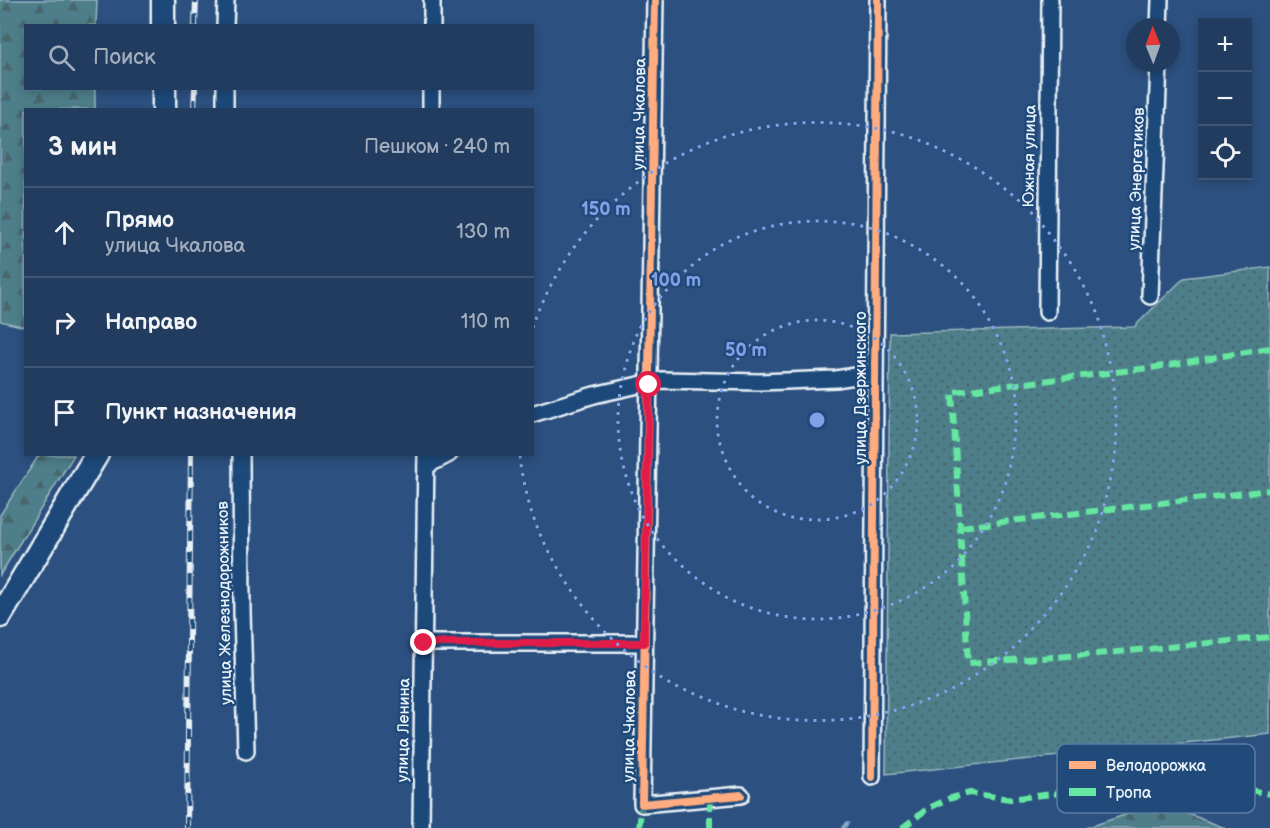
<!DOCTYPE html>
<html lang="ru">
<head>
<meta charset="utf-8">
<style>
	:root { --surface:#213c5f; --page:#2d4768; --text:#f1f3f6; --muted:#a2adbd; --line:#3e5674 }
	body { margin:0; font-family:"Balsamiq Sans",sans-serif; background:var(--page); color:var(--text) }
	.controls { position:absolute; right:18px; top:18px; display:grid; overflow:hidden; border-radius:0px; box-shadow:0 3px 9px #0003 }
	.controls button { width:54px; height:54px; display:grid; place-items:center; padding:0; border:0; border-bottom:2px solid var(--line); background:var(--surface); color:var(--text); font:30px sans-serif }
	.compass { position:absolute; left:1126px; top:18px; width:54px; height:54px; border-radius:50%; background:var(--surface); box-shadow:0 3px 9px #0003; rotate:359deg }
	.stop { position:absolute; width:18px; height:18px; margin:-14px; border:4px solid #e11d48; border-radius:50%; background:#fff }
	.stop.end { background:#e11d48; border-color:#fff; box-shadow:0 2px 6px #0008 }
	.list { margin:0; padding:0; list-style:none }
	h2 { display:flex; justify-content:space-between; align-items:center; height:78px; margin:0; padding:0 24px; font-size:26px }
	h2 small { font-size:20px; font-weight:400; color:var(--muted) }
	.list li { display:grid; grid-template-columns:39px 1fr auto; gap:18px; align-items:center; box-sizing:border-box; height:90px; padding:0 24px; border-top:2px solid var(--line) }
	.list b { display:block; font-size:22px; white-space:nowrap }
	.list p { margin:0; font-size:20px; white-space:nowrap; color:var(--muted) }
	.list em { font-size:20px; font-style:normal; color:var(--muted) }
	.icon { flex:none; width:33px; height:33px; fill:none; stroke:currentColor; stroke-width:2; stroke-linecap:round; stroke-linejoin:round }
	.map { position:relative; flex:none; width:1270px; height:828px; overflow:hidden }
	.search { position:absolute; background:var(--surface); box-shadow:0 3px 9px #0003; left:24px; top:24px; width:510px; height:66px; display:flex; align-items:center; gap:15px; box-sizing:border-box; padding:0 21px; border-radius:0px; color:var(--muted); font-size:22px }
	.panel { position:absolute; background:var(--surface); box-shadow:0 3px 9px #0003; left:24px; top:108px; width:510px; height:348px; border-radius:0px }
	.map>svg:first-child { display:block }
</style>
</head>
<body>
<div class="map">
<svg width="1270" height="828" viewBox="0 0 1270 828">
	<defs>
		<pattern id="grass-dots" width="8" height="8" patternUnits="userSpaceOnUse" patternTransform="scale(1.5)"><rect width="8" height="8" fill="#4d7e89"/><path d="M2 2h.1M6 6h.1" fill="none" stroke="#4a666d" stroke-width="1.8" stroke-linecap="round"/></pattern>
		<pattern id="forest-firs" width="22" height="20" patternUnits="userSpaceOnUse" patternTransform="scale(1.5)"><rect width="22" height="20" fill="#4d7e89"/><path d="M5 1l3.5 6h-7zM16 11l3.5 6h-7z" fill="#4a666d"/></pattern>
	</defs>
	<rect width="100%" height="100%" fill="#2c507f"/>
	<filter id="ink" filterUnits="userSpaceOnUse"><feTurbulence type="fractalNoise" baseFrequency=".0167" numOctaves="2"/><feDisplacementMap in="SourceGraphic" scale="12" xChannelSelector="R" yChannelSelector="G"/><feConvolveMatrix kernelMatrix="1 2 1 2 8 2 1 2 1" color-interpolation-filters="sRGB"/></filter>
	<g filter="url(#ink)">
		<!-- grass -->
		<polygon fill="url(#grass-dots)" stroke="#9ab8c0" stroke-width="1.5" points="1270,267 1270,734 886,774 890,333 1134,327 1184,278"/>
		<!-- forest -->
		<g fill="url(#forest-firs)" stroke="#9ab8c0" stroke-width="1.5">
			<polygon points="0,0 97,0 96,25 26,26 26,88 95,89 95,109 26,110 25,327 0,321"/>
			<polygon points="39,455 74,455 0,575 0,515"/>
			<polygon points="1160,803 1225,828 1086,828"/>
		</g>
		<g fill="none" stroke-linecap="round" stroke-linejoin="round">
			<!-- stream -->
			<polyline stroke="#89a9c6" stroke-width="4" points="843,828 847,823"/>
			<!-- street casing -->
			<g stroke="#e8f1f8" stroke-width="20">
				<g id="street">
					<polyline points="655,0 642,804 741,795"/>
					<polyline points="225,26 226,0"/>
					<polyline points="432,26 432,0"/>
					<polyline points="1159,27 1160,0"/>
					<polyline points="225,110 225,88"/>
					<polyline points="431,110 431,88"/>
					<polyline points="1150,296 1159,63"/>
					<polyline points="1047,312 1050,0"/>
					<polyline points="532,414 594,395 661,380 760,382 836,379 874,373"/>
					<polyline points="241,454 242,611 246,751"/>
					<polyline points="426,466 449,454"/>
					<polyline points="424,643 644,643"/>
					<polyline points="872,777 878,0"/>
					<polyline points="421,826 426,454"/>
				</g>
			</g>
			<!-- secondary casing -->
			<g stroke="#e8f1f8" stroke-width="27">
				<g id="secondary">
					<polyline points="163,0 163,26"/>
					<polyline points="164,88 164,110"/>
					<polyline points="0,616 97,454"/>
				</g>
			</g>
			<!-- street -->
			<use href="#street" stroke="#1f4a7a" stroke-width="15"/>
			<!-- secondary -->
			<use href="#secondary" stroke="#1f4a7a" stroke-width="22"/>
			<!-- rail casing -->
			<g stroke="#e8f1f8" stroke-width="6">
				<g id="rail">
					<polyline points="195,26 196,0"/>
					<polyline points="194,110 195,88"/>
					<polyline points="187,828 191,454"/>
				</g>
			</g>
			<!-- rail -->
			<use href="#rail" stroke="#1f4a7a" stroke-width="4" stroke-dasharray="11" stroke-linecap="butt"/>
			<!-- quiet -->
			<g stroke="#66e7a1" stroke-width="6" stroke-dasharray="12 6" stroke-linecap="butt">
				<polyline points="1270,348 1157,367 952,392 968,663 1097,654 1270,637"/>
				<polyline points="961,527 1270,490"/>
				<polyline points="710,798 710,828"/>
				<polyline points="639,828 642,804"/>
				<polyline points="902,828 927,809 948,799 970,793 1010,799 1068,792 1131,777 1165,773 1270,794"/>
			</g>
			<!-- cycleway casing -->
			<g stroke="#1f4a7a" stroke-width="11">
				<g id="cycleway">
					<polyline points="655,0 642,804 741,795"/>
					<polyline points="872,777 878,0"/>
				</g>
			</g>
			<!-- cycleway -->
			<use href="#cycleway" stroke="#ffac80" stroke-width="8"/>
		</g>
	</g>
	<g fill="none" stroke-linecap="round" stroke-linejoin="round" filter="url(#ink)">
		<!-- route -->
		<polyline stroke="#e11d48" stroke-width="8" points="424,643 644,643 649,385"/>
	</g>
	<!-- distance rings -->
	<g fill="none" stroke="#82a0e8" stroke-width="3" stroke-dasharray="3 6">
		<circle cx="817" cy="420" r="100"/>
		<circle cx="817" cy="420" r="199"/>
		<path d="M533 328A299 299 0 1 1 520 456"/>
	</g>
	<g text-anchor="middle" dominant-baseline="central" stroke-width="5" stroke-linejoin="round" paint-order="stroke">
		<!-- street labels -->
		<g font-size="16" fill="#e8f1f8" stroke="#1f4a7a">
			<text transform="translate(640 114) rotate(-89)">улица Чкалова</text>
			<text transform="translate(1030 156) rotate(-89)">Южная улица</text>
			<text transform="translate(1137 179) rotate(-88)">улица Энергетиков</text>
			<text transform="translate(861 388) rotate(-90)">улица Дзержинского</text>
			<text transform="translate(225 603) rotate(-91)">улица Железнодорожников</text>
			<text transform="translate(630 726) rotate(-89)">улица Чкалова</text>
			<text transform="translate(404 730) rotate(-89)">улица Ленина</text>
		</g>
	</g>
	<!-- legend -->
	<rect x="1057" y="744" width="198" height="69" rx="9" fill="#1f4a7a" stroke="#5b7ca0" stroke-width="1.5"/>
	<rect x="1069" y="761" width="27" height="8" fill="#ffac80"/>
	<rect x="1069" y="788" width="27" height="8" fill="#66e7a1"/>
	<g font-size="16" fill="#e8f1f8">
		<text x="1106" y="771">Велодорожка</text>
		<text x="1106" y="798">Тропа</text>
	</g>
	<circle cx="817" cy="420" r="9" fill="#82a0e8" stroke="#1f4a7a" stroke-width="3"/>
	<g font-size="18" text-anchor="middle" font-weight="bold" fill="#82a0e8" stroke="#1f4a7a" stroke-width="5" stroke-linejoin="round" paint-order="stroke">
		<text x="606" y="215">150 m</text>
		<text x="676" y="286">100 m</text>
		<text x="746" y="356">50 m</text>
	</g>
</svg>
<div class="controls">
<button>+</button>
<button>−</button>
<button><svg class="icon" aria-label="locate" viewBox="0 0 24 24"><circle cx="12" cy="12" r="6"/><path d="M12 2v4M12 18v4M2 12h4M18 12h4"/></svg></button>
</div>
<svg class="compass" viewBox="-18 -18 36 36"><path d="M0-13l5 13h-10z" fill="#e53935"/><path d="M0 13l5-13h-10z" fill="#a2adbd"/></svg>
<div class="stop" style="left:649px;top:385px"></div>
<div class="stop end" style="left:424px;top:643px"></div>
<div class="search"><svg class="icon" aria-label="search" viewBox="0 0 24 24"><circle cx="10" cy="10" r="6"/><path d="M15 15l6 6"/></svg>Поиск</div>
<section class="panel">
<h2>3 мин<small>Пешком · 240 m</small></h2>
<ul class="list">
<li><svg class="icon" aria-label="ahead" viewBox="0 0 24 24"><path d="M12 20V5M6 11l6-6 6 6"/></svg><div><b>Прямо</b><p>улица Чкалова</p></div><em>130 m</em></li>
<li><svg class="icon" aria-label="right" viewBox="0 0 24 24"><path d="M7 20v-9h11M14 6l5 5-5 5"/></svg><div><b>Направо</b></div><em>110 m</em></li>
<li><svg class="icon" aria-label="arrive" viewBox="0 0 24 24"><path d="M6 21V4h12l-3 4 3 4H6"/></svg><div><b>Пункт назначения</b></div></li>
</ul>
</section>
</div>
</body>
</html>
